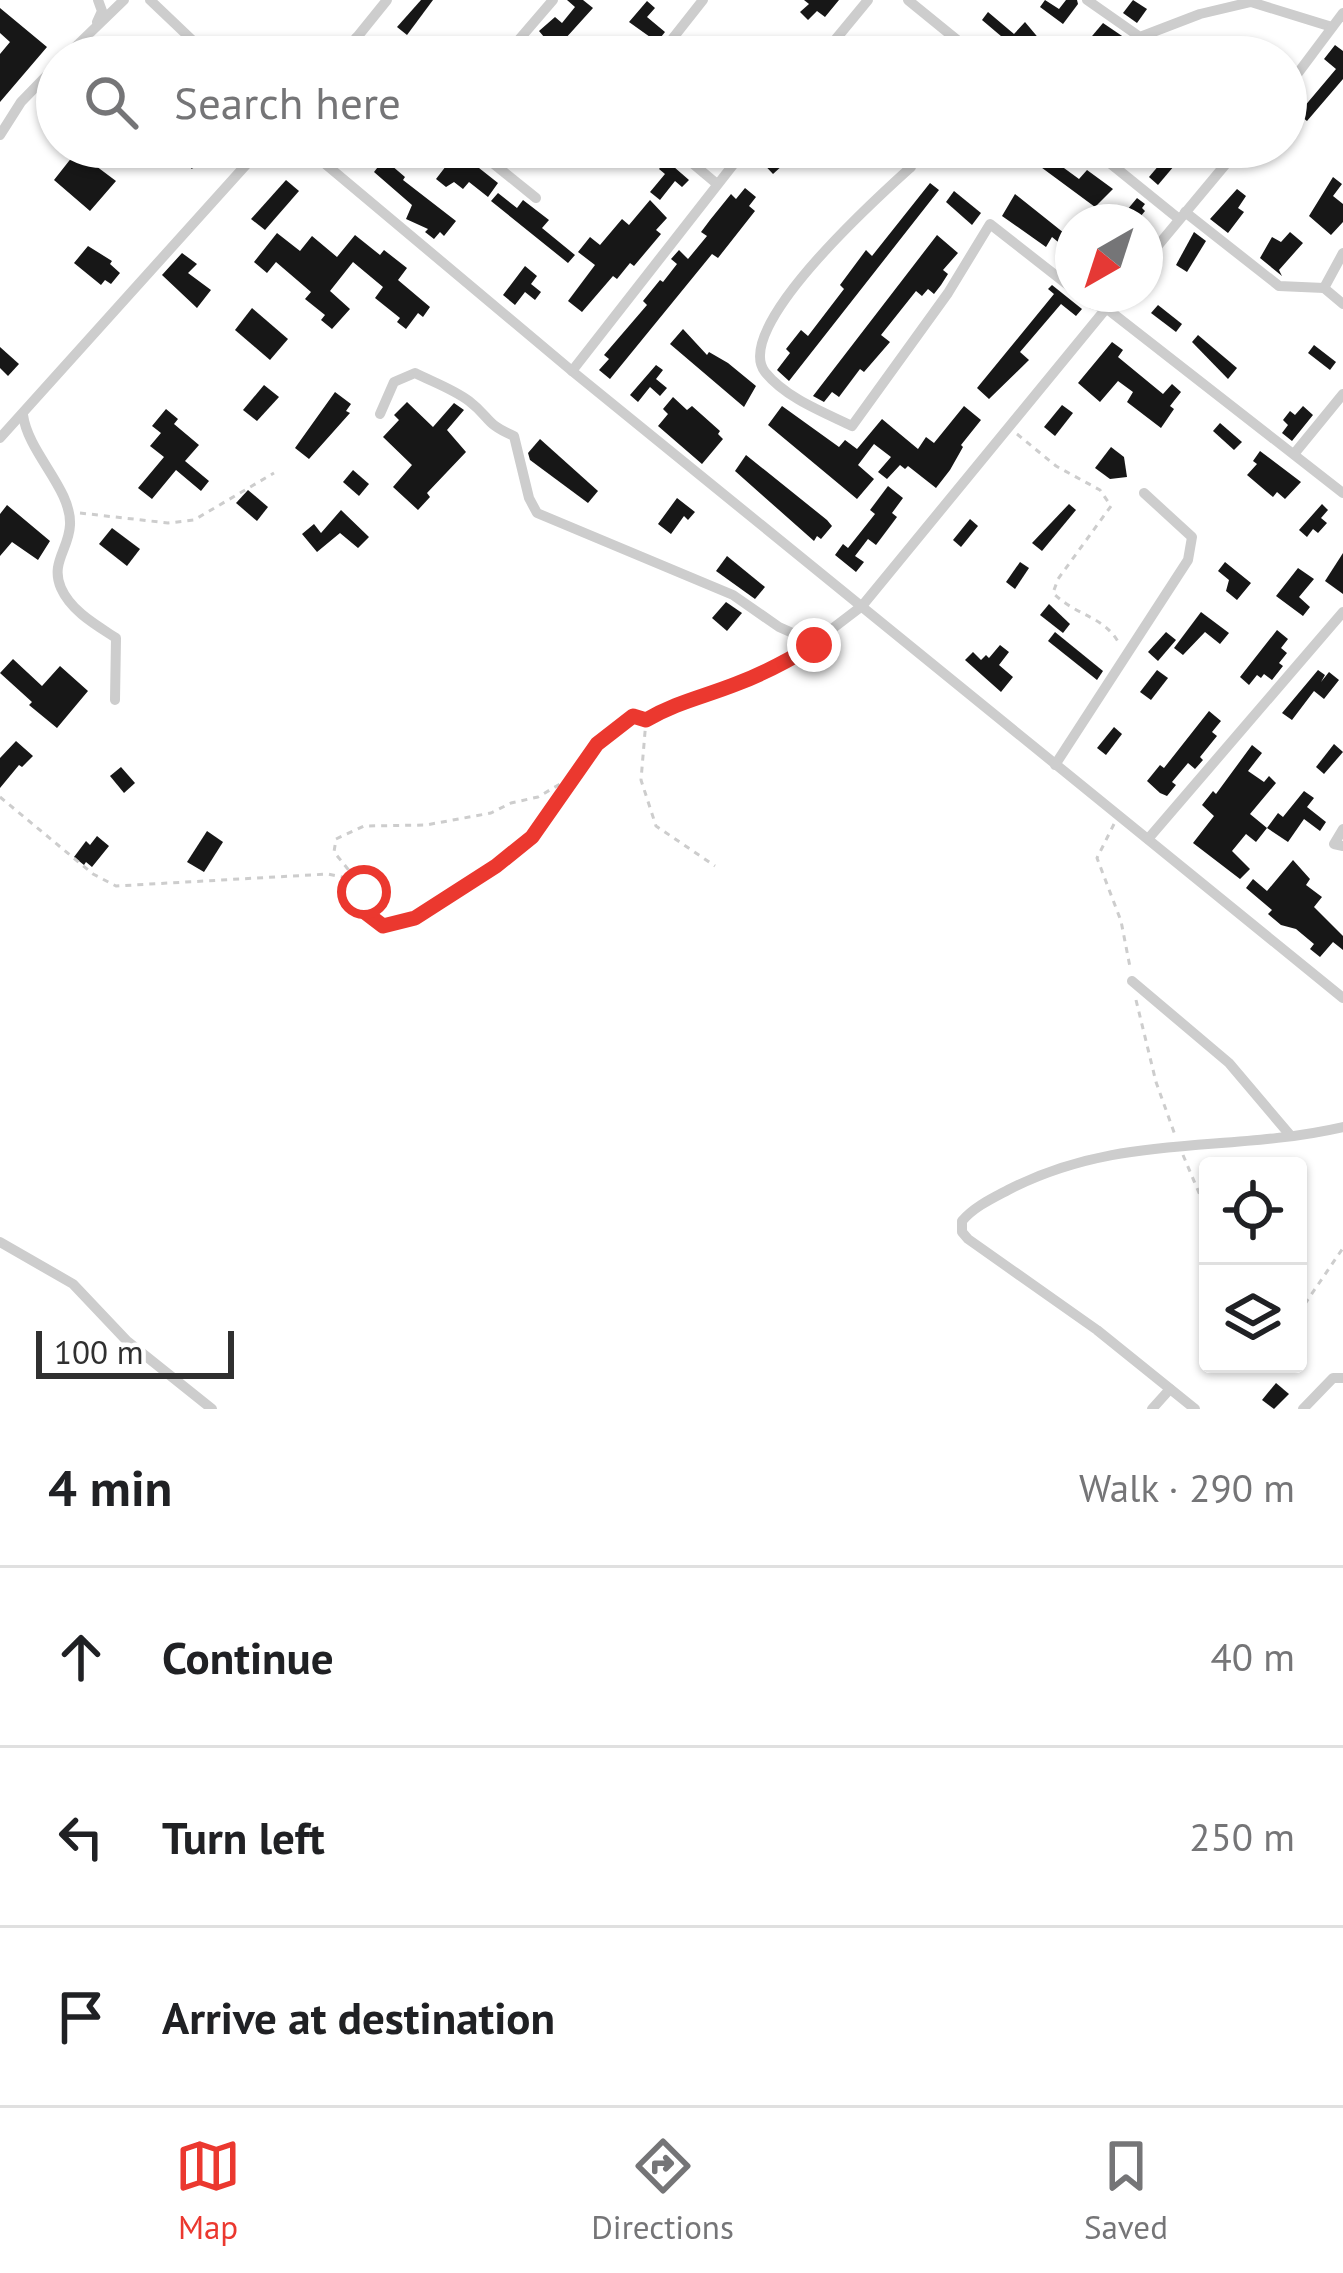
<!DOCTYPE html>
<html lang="en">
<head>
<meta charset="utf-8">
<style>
	:root { --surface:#fff; --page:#f6f6f6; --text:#202124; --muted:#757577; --line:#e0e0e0; --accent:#eb382f }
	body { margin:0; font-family:"PT Sans",sans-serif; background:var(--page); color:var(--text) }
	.controls { position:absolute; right:36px; bottom:36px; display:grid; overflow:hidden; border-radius:12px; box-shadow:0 3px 9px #0004 }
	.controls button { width:108px; height:108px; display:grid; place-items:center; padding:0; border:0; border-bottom:3px solid var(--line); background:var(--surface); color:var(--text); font:60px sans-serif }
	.compass { position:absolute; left:1055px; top:204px; width:108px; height:108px; border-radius:50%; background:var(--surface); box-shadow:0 3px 9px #0004; rotate:219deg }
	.scale { position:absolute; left:36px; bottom:30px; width:198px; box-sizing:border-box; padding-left:12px; border:6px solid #303030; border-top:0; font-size:33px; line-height:42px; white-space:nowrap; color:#303030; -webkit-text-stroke:9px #fff; paint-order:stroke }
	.stop { position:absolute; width:36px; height:36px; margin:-27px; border:9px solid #eb382f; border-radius:50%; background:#fff }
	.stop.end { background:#eb382f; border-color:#fff; box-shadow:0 3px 12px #0008 }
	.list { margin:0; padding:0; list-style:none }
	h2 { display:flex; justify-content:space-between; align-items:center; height:156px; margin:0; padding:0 48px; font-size:51px }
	h2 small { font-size:39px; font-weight:400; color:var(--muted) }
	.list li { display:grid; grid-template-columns:78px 1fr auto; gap:36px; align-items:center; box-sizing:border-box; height:180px; padding:0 48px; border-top:3px solid var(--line) }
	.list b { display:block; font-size:45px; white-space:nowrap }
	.list em { font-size:39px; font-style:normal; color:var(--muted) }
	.icon { flex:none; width:66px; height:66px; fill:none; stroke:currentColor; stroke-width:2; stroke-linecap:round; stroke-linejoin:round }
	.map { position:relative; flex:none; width:1343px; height:1409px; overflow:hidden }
	.search { position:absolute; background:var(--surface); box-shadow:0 3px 9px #0004; left:36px; right:36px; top:36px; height:132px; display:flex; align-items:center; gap:30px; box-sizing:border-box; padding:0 42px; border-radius:66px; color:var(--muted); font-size:45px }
	.sheet { height:696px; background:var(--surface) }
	nav { display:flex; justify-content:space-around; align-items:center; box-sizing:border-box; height:168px; border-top:3px solid var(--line); background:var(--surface); font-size:33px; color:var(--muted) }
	nav a { display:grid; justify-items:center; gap:6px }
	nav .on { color:var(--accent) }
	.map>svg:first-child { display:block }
</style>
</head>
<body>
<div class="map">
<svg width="1343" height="1409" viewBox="0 0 1343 1409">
	<rect width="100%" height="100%" fill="#fff"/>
	<!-- building -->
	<g fill="#171717">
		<polygon points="421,0 433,0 407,35 397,27"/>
		<polygon points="567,0 583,0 593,8 555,50 539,31 555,17 562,23 575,7"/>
		<polygon points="804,0 839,0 825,17 817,11 808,20 800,12 809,4"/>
		<polygon points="1045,0 1059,9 1066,0 1077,0 1078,4 1063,24 1040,7"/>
		<polygon points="1133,0 1147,9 1137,23 1123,13"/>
		<polygon points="647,1 655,8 647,17 665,32 657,42 629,22"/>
		<polygon points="0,8 47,47 0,102 0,54 10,42 0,33"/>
		<polygon points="988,12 1014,34 1025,22 1046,47 1038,57 996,57 1008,42 982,20"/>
		<polygon points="1103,23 1125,38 1109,57 1087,42"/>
		<polygon points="1264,42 1287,57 1251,57"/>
		<polygon points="1335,45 1343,51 1343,79 1307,121 1298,114 1336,69 1324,59"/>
		<polygon points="80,147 111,147 96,166 116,181 90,211 54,180"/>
		<polygon points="183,147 209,147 192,169 176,156"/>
		<polygon points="424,147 440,147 450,155 455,149 498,183 488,197 469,182 463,189 454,182 446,187 436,179 446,166"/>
		<polygon points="774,147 786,147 794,155 773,174 760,160"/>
		<polygon points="1038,149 1079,179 1087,170 1113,189 1095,207 1030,159"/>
		<polygon points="1165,158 1174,166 1158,185 1149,177"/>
		<polygon points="384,159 405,177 403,180 456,221 444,236 440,232 434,239 425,232 428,229 406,219 412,205 374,172"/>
		<polygon points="666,160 689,180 682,187 675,181 660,200 650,192 665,174 659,169"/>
		<polygon points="1333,177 1342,184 1333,196 1343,204 1343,222 1331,235 1309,216"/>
		<polygon points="286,180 299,191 265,230 251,219"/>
		<polygon points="930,183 939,190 789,381 777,370 790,353 786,349 801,330 808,336 844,289 840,285 866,250 872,256"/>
		<polygon points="745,188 756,197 749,206 755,211 718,258 712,254 610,379 599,370 609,359 604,355 647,305 643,301 660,280 663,282 677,264 671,259 679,250 688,259 707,236 701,232 710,220 731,194 736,199"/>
		<polygon points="1237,189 1246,196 1238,208 1244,212 1228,233 1210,219"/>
		<polygon points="954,191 981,213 972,225 946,202"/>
		<polygon points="498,193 517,208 523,200 549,220 542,228 575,255 568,263 491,201"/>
		<polygon points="1015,194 1069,237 1063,246 1052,237 1046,247 1002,216"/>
		<polygon points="1137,198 1145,204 1142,208 1145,211 1136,222 1117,222"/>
		<polygon points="650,200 667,218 656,230 661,234 634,266 630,263 617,279 613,276 582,312 568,301 595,265 578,252 590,237 600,245 622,219 629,225"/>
		<polygon points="1194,232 1206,241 1187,272 1176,265"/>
		<polygon points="1290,232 1303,243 1279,270 1282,276 1260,258 1272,237 1281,242"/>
		<polygon points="277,233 300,251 312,236 337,257 355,235 380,255 384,250 407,268 398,280 430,307 423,317 418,313 406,329 397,322 400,318 375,298 383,287 353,262 330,291 350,309 332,329 321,320 325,315 305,299 311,292 276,262 267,273 254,262"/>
		<polygon points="937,235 958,253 943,270 948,274 941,285 934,294 928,289 922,296 916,291 881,335 890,342 864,372 860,369 839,397 832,392 824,402 813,396"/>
		<polygon points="88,246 112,261 110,264 120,273 111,284 105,280 101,285 74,263"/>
		<polygon points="182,253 197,264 188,273 211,290 197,308 162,275"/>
		<polygon points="525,266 537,276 531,284 541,292 535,300 525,292 515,305 503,295"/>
		<polygon points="1052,285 1082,309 1076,316 1061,304 1020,352 1029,360 989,399 977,388 1054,294 1048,289"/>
		<polygon points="1158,305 1182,324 1176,332 1151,313"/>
		<polygon points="252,308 288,339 270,360 235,330"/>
		<polygon points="683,329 707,355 709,352 728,363 756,386 744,407 670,344"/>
		<polygon points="1198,335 1237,368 1228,379 1192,342"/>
		<polygon points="1112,342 1123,350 1118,357 1163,394 1172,384 1181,392 1170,406 1174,409 1161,428 1127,402 1133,392 1118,381 1100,402 1078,383"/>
		<polygon points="1314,345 1336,362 1330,370 1308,353"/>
		<polygon points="0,347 19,364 8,376 0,368"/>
		<polygon points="656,365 663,370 656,379 667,388 660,396 650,387 638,402 630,395"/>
		<polygon points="264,385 279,397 257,421 243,410"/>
		<polygon points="335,392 351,404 346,411 350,413 309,459 295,448"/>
		<polygon points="673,397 687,410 692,406 720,431 718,434 723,439 702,464 658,426 668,414 663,409"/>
		<polygon points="407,402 433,427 454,403 464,410 447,430 466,452 427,493 430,497 418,510 393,487 412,465 383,437 399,420 394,415"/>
		<polygon points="1062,405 1073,413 1055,436 1044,427"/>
		<polygon points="782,406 839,447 845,440 857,449 882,419 918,449 926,437 934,443 964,406 981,420 961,445 963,447 950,470 936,488 908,466 905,469 900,465 887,479 878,472 891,457 874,444 858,465 874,479 857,499 768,425"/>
		<polygon points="1303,406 1313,415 1292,441 1282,433 1288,425 1283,420 1290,411 1295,415"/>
		<polygon points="166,409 178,419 174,424 199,445 185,461 209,481 201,491 176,470 152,499 138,488 164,457 150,446 161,433 152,426"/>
		<polygon points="1220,423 1242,442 1234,450 1213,431"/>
		<polygon points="540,439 598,491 588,503 530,460 528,453"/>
		<polygon points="1111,447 1124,457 1127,477 1110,479 1095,468"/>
		<polygon points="1260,451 1301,482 1285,499 1277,492 1273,497 1247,475 1257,464 1253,461"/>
		<polygon points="746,455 827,520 832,526 821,539 817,536 814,541 735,471"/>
		<polygon points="353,470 369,484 359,496 343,482"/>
		<polygon points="888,486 903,498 892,513 897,517 876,545 868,539 855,556 864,562 856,572 835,555 843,544 848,548 875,514 870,510"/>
		<polygon points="248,490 268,507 257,521 236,503"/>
		<polygon points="677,498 695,512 688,520 684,516 671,534 658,524"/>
		<polygon points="1069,504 1076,510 1042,551 1032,543"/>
		<polygon points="1322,504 1328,510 1321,518 1327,523 1318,533 1313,529 1307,537 1299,530"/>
		<polygon points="7,505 50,541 38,560 12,542 0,556 0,514"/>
		<polygon points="341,510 369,537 358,548 340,533 317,552 302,534 314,524 321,533"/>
		<polygon points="970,519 978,526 961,547 953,540"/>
		<polygon points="112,528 140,549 127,566 99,544"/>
		<polygon points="1343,553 1343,594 1325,581"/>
		<polygon points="727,556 765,587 755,599 716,571"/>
		<polygon points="1020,562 1029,568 1015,589 1006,582"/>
		<polygon points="1225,562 1251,583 1237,600 1226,591 1229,580 1218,571"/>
		<polygon points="1298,568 1314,579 1299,597 1310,607 1303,616 1276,596"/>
		<polygon points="726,602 742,613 727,631 712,618"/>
		<polygon points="1049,604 1070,624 1063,633 1040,615"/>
		<polygon points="1201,612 1229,633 1220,644 1205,632 1183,655 1174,648"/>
		<polygon points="1277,630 1288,639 1281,648 1287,653 1279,663 1283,666 1272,680 1264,674 1261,678 1257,675 1249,685 1240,677"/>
		<polygon points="1055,632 1103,671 1097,680 1048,641"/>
		<polygon points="1166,632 1176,640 1158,661 1148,652"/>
		<polygon points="1000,645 1009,652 999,665 1013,677 1001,692 965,660 973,652 981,660 986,655 989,658"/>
		<polygon points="13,659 42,686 60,666 88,691 57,728 29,705 32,702 0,673"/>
		<polygon points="1157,670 1168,678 1151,700 1140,692"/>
		<polygon points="1318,670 1325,675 1321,682 1329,672 1339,680 1324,699 1314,691 1292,720 1282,713"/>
		<polygon points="1209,711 1221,721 1212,732 1217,736 1200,757 1203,760 1195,769 1188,763 1172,782 1176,785 1167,796 1160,793 1147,781 1160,765 1164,768"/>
		<polygon points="1114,727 1122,734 1106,755 1097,748"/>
		<polygon points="16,741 33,756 22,767 19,765 0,788 0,758"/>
		<polygon points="1334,744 1343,752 1324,774 1316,767"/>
		<polygon points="1252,745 1262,753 1248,771 1264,782 1269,776 1276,783 1250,814 1267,828 1256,842 1246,834 1232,851 1250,869 1240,879 1193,843 1214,816 1202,805 1213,791 1216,794"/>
		<polygon points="121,767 135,783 124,793 110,776"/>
		<polygon points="1304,791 1314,798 1307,807 1326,822 1320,831 1304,819 1288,842 1267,828 1278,813 1283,817"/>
		<polygon points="207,831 223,842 204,872 187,862"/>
		<polygon points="97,836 109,846 92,867 86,862 84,865 74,857 86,841 90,845"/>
		<polygon points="1293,860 1310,879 1306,885 1322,897 1314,907 1343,936 1343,950 1333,942 1320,957 1310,949 1314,944 1296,929 1281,925 1268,914 1272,910 1246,888 1253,879 1267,891"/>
		<polygon points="1276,1383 1289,1394 1274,1409 1262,1400"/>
	</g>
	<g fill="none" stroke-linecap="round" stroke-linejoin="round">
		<!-- path -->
		<g stroke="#cdcdcd" stroke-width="3" stroke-dasharray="6 6" stroke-linecap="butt">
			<path d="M1017,434L1056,466L1100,490L1111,506L1058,579L1053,593C1079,618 1104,615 1120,645"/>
			<polyline points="80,513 168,523 194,520 274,473"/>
			<path d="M648,719C696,690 753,680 803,652"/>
			<polyline points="0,797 93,874 116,886 328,874 357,880 365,893 366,913 383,926 414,918 496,866 531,837 597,744 633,716 646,720 641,780 656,826 715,866"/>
			<polyline points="1114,824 1097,858 1121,921 1130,967"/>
			<polyline points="356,879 334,852 336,839 364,826 426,825 491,813 511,803 538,797 572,777"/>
			<polyline points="1136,1000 1156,1082 1175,1135"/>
			<polyline points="1183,1155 1208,1214"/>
			<polyline points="1298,1314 1343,1248"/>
			<polyline points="1276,1371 1278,1364"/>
		</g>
		<!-- street -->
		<g stroke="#cdcdcd" stroke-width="10">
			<polyline points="150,0 210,57"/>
			<polyline points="908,0 978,57"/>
			<polyline points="1087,0 1140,37 1200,14 1251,2 1332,27"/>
			<polyline points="97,22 102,11 98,0"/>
			<polyline points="356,38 374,57"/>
			<polyline points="65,57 124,0"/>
			<polyline points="341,57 387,0"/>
			<polyline points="504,57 553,0"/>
			<polyline points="658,57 703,0"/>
			<polyline points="821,57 868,0"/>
			<polyline points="1286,89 1343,13"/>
			<polyline points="0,135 21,102 57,65"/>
			<polyline points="305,147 572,371 1343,998"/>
			<polyline points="473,147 536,198"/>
			<polyline points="673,147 717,184"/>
			<polyline points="1090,147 1179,219"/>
			<path d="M911,167C879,196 731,328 765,372C786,398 823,412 852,426L948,293L990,224L1073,289"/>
			<polyline points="1185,212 1279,286 1324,288"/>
			<polyline points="1343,253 1324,288 1343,304"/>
			<polyline points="1145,261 1240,147"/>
			<polyline points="1079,294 1092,304 1106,308 1343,493"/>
			<polyline points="572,371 747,147"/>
			<path d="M380,414L394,382L415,373C433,382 453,389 469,401C491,418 485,424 514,436L529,498L537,513L733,595L779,627L806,639L824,635L862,606L1118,294"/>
			<path d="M23,415C28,453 72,489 70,525C69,549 50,563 61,588C71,611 96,625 116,638L115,700"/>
			<polyline points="0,438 262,147"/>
			<polyline points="1294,454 1343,394"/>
			<polyline points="1055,765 1188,560 1192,537 1144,493"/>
			<polyline points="1343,829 1334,844 1343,846"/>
			<polyline points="1148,839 1343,612"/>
			<polyline points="1132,981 1229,1063 1290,1135"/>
			<polyline points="0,1242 73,1284 127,1341 212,1409"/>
			<polyline points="1152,1409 1170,1389"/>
			<path d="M1195,1409L1097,1330L968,1239L962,1232V1221C974,1207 991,1199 1008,1190C1121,1132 1225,1154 1343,1127"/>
			<polyline points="1303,1409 1333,1378 1343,1378"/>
		</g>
	</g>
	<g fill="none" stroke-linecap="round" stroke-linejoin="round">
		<!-- route -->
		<path stroke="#eb382f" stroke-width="15" d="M364,892L366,913L383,926L415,918L496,866L532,837L597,744L633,716L646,720C677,702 703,697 736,684C763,674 789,660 814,645"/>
	</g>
</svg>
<div class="controls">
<button><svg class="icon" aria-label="locate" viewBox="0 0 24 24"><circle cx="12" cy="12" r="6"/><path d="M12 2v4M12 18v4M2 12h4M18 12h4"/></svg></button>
<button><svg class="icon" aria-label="layers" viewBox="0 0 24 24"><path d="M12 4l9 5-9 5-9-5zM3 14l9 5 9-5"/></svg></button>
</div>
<svg class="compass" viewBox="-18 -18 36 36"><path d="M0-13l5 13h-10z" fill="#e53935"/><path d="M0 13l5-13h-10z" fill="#757577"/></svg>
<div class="scale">100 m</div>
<div class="stop" style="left:364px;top:892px"></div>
<div class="stop end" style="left:814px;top:645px"></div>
<div class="search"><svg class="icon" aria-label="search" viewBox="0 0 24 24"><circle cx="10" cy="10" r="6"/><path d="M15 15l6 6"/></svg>Search here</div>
</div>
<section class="sheet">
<h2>4 min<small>Walk · 290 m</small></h2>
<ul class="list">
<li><svg class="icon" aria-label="ahead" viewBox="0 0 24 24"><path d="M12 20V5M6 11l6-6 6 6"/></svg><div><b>Continue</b></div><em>40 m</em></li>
<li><svg class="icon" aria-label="left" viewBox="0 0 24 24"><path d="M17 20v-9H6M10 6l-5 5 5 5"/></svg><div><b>Turn left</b></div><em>250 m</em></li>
<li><svg class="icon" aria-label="arrive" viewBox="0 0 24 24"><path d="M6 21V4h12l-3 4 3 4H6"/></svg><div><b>Arrive at destination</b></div></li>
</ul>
</section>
<nav>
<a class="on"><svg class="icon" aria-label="map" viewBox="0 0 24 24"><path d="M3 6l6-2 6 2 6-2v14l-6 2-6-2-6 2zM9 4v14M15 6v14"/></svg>Map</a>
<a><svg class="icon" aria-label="directions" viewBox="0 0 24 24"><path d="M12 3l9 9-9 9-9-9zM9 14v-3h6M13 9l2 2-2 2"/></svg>Directions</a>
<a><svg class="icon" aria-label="saved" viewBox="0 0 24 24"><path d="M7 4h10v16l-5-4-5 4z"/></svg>Saved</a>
</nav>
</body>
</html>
